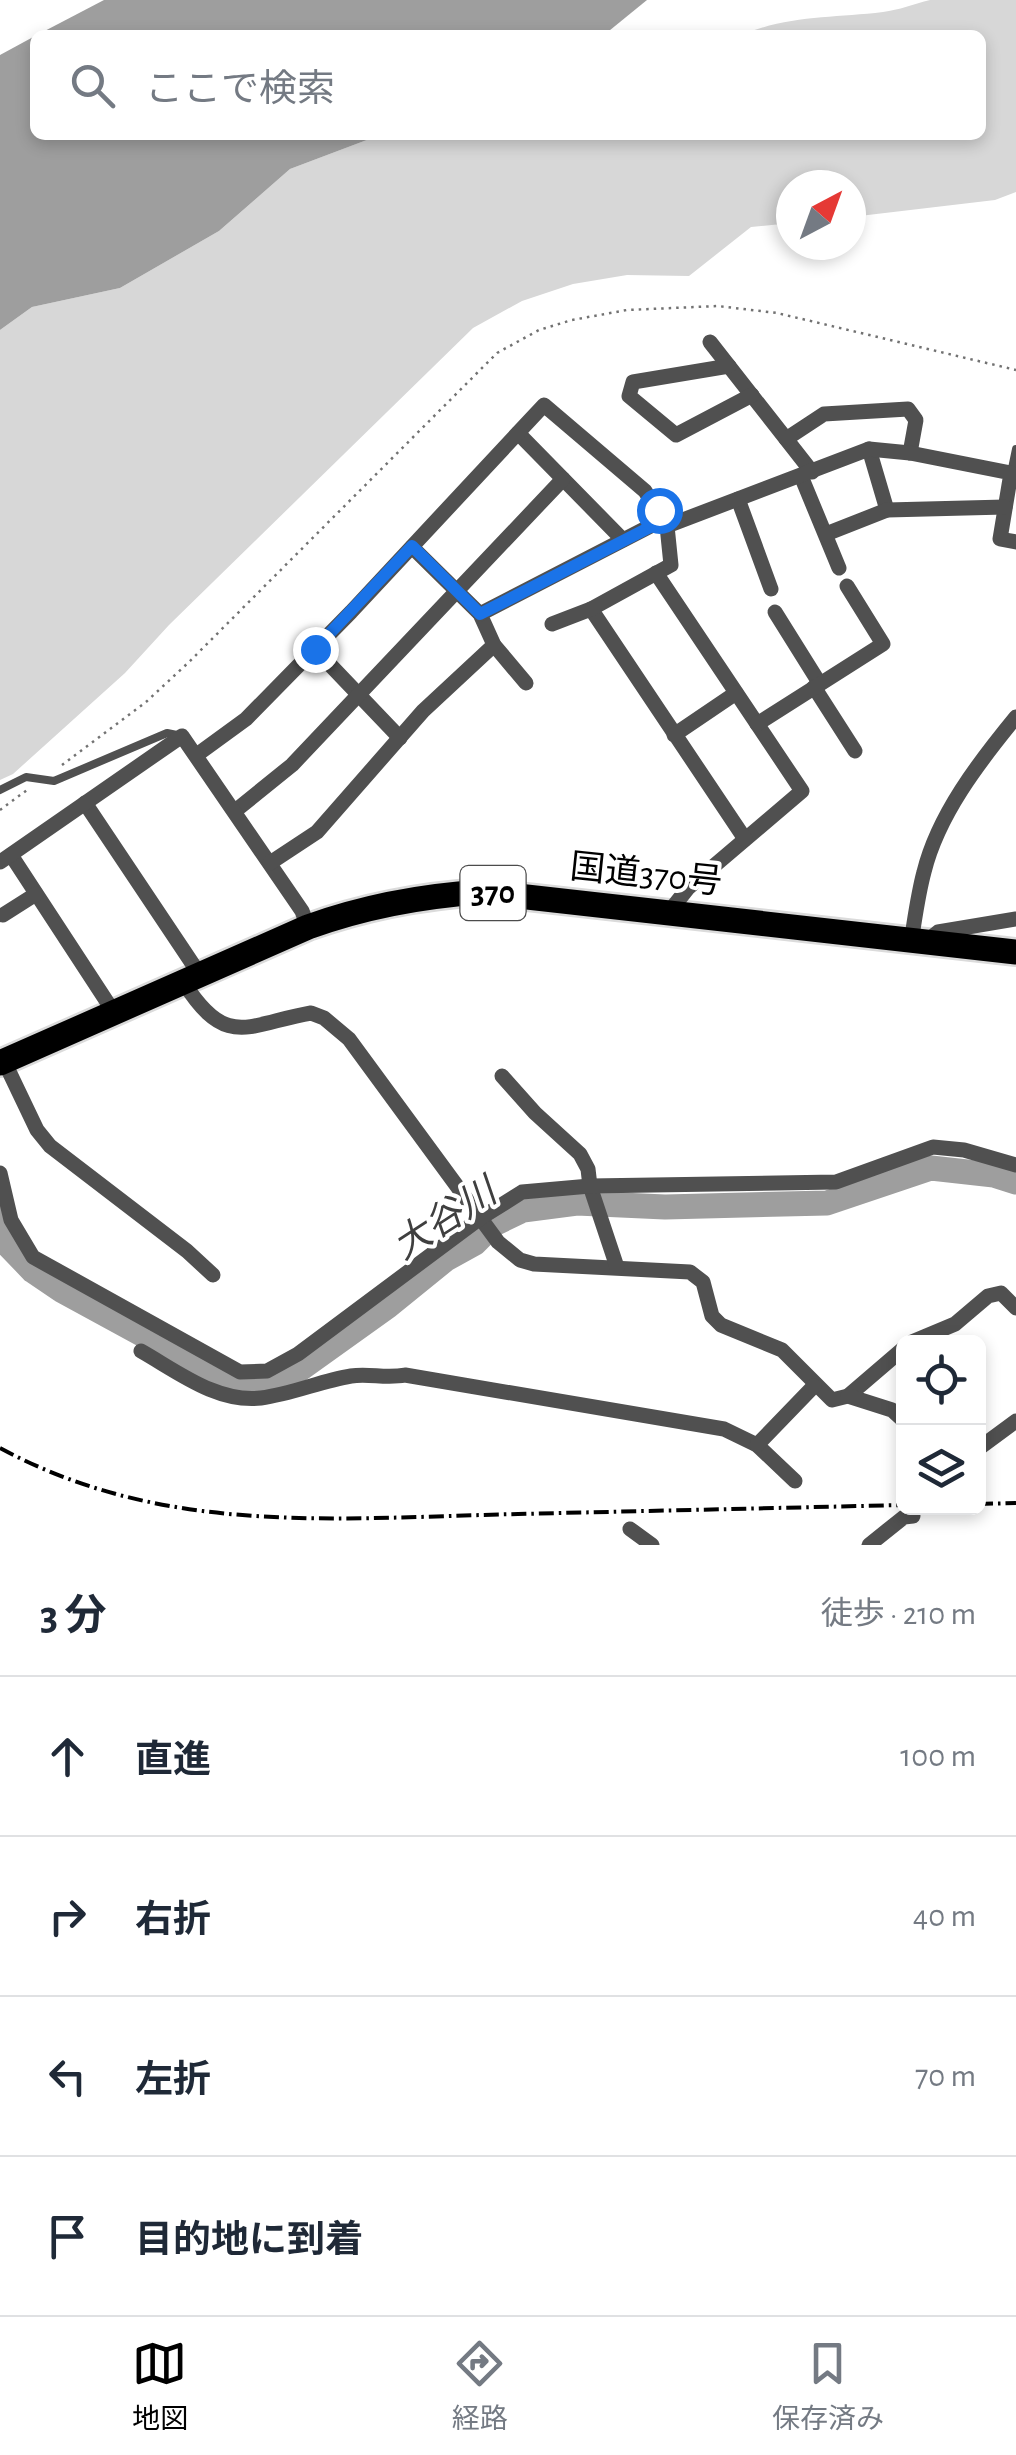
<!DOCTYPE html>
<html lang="ja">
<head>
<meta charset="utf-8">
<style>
	:root { --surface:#fff; --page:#f6f6f7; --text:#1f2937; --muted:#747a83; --line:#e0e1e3; --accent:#000 }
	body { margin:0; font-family:"Alegreya Sans","Noto Sans JP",sans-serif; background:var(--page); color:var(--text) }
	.controls { position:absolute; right:30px; bottom:30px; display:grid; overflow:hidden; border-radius:15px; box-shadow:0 5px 15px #0003 }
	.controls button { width:90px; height:90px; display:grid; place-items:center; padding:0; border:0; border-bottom:2px solid var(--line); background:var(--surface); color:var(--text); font:50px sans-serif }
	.compass { position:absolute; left:776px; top:170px; width:90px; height:90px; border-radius:50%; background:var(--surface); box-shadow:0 5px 15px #0003; rotate:41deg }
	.stop { position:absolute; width:30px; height:30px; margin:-22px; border:8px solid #1a73e8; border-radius:50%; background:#fff }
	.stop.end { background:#1a73e8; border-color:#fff; box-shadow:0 2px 10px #0008 }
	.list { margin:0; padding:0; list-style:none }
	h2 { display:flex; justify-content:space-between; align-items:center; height:130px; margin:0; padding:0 40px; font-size:42px }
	h2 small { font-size:32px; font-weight:400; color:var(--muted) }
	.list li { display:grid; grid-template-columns:65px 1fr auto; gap:30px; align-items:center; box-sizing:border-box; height:160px; padding:0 40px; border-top:2px solid var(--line) }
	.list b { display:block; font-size:38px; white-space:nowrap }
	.list em { font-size:32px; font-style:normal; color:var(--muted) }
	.icon { flex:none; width:55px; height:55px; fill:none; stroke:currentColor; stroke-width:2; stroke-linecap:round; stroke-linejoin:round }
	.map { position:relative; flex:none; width:1016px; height:1545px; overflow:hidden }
	.search { position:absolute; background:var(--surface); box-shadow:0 5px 15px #0003; left:30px; right:30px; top:30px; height:110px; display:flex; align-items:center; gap:25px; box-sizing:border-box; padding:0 35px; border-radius:15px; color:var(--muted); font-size:38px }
	.sheet { height:770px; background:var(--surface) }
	nav { display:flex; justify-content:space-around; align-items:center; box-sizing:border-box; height:140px; border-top:2px solid var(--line); background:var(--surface); font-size:28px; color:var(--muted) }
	nav a { display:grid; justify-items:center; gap:5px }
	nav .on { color:var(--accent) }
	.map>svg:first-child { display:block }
</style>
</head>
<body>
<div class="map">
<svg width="1016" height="1545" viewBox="0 0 1016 1545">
	<rect width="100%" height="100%" fill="#fff"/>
	<!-- green -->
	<path fill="#d7d7d7" d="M930,0H1016V192L995,200L851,217V185H791V223L751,227L689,276L627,275L573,284L522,301L473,328L169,625L125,673L13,774L0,780V330L32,307L120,288L219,231L290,169L380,135H981V35H742C788,15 834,18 883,12C899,10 914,4 930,0Z"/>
	<!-- water -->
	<g fill="#9e9e9e">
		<polygon points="104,0 647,0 604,35 37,35"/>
		<polygon points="35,36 35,135 380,135 290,169 219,231 120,288 32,307 0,330 0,55"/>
	</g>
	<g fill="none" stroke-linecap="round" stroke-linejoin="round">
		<!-- river -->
		<polyline stroke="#9e9e9e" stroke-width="25" points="0,1216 9,1246 33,1271 61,1290 228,1381 262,1388 293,1374 388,1306 446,1259 475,1243 494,1224 523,1210 577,1203 665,1207 827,1203 931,1168 994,1175 1016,1182"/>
		<!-- trunk casing -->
		<g stroke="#dbdbdb" stroke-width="30">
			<path id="trunk" d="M0,1063L308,927C366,906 421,896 482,892L1016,952"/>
		</g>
		<!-- path -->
		<g stroke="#727272" stroke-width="2.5" stroke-dasharray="2.5 5" stroke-linecap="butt">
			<polyline points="62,765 146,702 189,662 497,353 539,330 572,320 627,310 718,306 777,313 1016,370"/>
			<polyline points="0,810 27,790"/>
		</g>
		<!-- service -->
		<g stroke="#505050" stroke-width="8">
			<polyline points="1011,473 1016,449"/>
			<polyline points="0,790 26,777 54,781 167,733 182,736"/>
		</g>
		<!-- minor -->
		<g stroke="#505050" stroke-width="15">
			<polyline points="710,342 812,472"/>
			<polyline points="729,366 633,382 629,396 676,435 752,395"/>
			<polyline points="518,433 623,540"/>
			<polyline points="786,439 824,414 908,409 916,420 910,453"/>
			<polyline points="869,449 887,510"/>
			<polyline points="801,476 839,568"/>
			<polyline points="738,499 771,589"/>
			<polyline points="667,526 869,449 910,453 1011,473 1000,539 1016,542"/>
			<polyline points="826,534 887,510 1005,507"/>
			<polyline points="412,547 480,614 494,645 526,683"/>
			<polyline points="656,573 802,791 688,888 669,912"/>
			<polyline points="591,609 745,839"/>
			<polyline points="775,612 820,684"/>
			<polyline points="480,614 664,519"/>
			<polyline points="315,649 400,738"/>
			<polyline points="814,687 855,751"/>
			<polyline points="757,724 883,644 847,586"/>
			<polyline points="674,735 736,693"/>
			<polyline points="198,754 246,719 351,612 544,405 645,491 667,526 671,565 591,609 552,624"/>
			<polyline points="85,803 200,975"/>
			<polyline points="235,811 292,765 563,479"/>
			<polyline points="11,855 115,1014"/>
			<polyline points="0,862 182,736 302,911 308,927"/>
			<polyline points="270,863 317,832 423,711 494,645"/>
			<polyline points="3,915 36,894"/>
			<polyline points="928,940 938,932 1016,919"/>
			<path d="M911,942C915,918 918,894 924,872C938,815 979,762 1016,717"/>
			<path d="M184,983C227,1050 248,1024 311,1013L324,1018L349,1039L498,1242L520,1260L534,1264L690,1272L703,1282L712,1316L721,1325L782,1350L832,1400L848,1396L904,1348"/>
			<polyline points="4,1061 37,1130 50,1146 187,1251 213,1275"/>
			<polyline points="502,1076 535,1113 580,1154 588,1169 590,1186 617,1267"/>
			<polyline points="0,1173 11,1220 33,1257 240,1372 267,1371 298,1354 479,1219 522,1192 590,1186 836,1182 933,1147 964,1150 1016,1165"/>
			<polyline points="912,1342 955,1324 988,1296 1001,1293 1016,1308"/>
			<path d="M141,1351C178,1372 217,1403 261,1398C292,1394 321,1381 351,1376C369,1373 386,1379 405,1375L724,1429L757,1445L795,1481"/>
			<polyline points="848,1396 892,1410 904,1421"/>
			<polyline points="757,1445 814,1386"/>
			<polyline points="978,1449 1016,1421"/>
			<polyline points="630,1529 652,1545"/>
			<polyline points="869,1545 904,1517 913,1516"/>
		</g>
		<!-- trunk -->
		<use href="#trunk" stroke="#000" stroke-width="25"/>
		<!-- rail -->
		<g stroke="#000" stroke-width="4" stroke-dasharray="15 5 2.5 5" stroke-linecap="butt">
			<path d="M0,1448C165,1537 337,1518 518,1514C646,1511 775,1508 904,1505"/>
			<polyline points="978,1504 1016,1503"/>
		</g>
	</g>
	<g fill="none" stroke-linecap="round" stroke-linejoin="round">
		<!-- route -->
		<polyline stroke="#1a73e8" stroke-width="12" points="315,649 412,546 480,614 664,520 659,510"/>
	</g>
	<g text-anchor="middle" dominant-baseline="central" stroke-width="8" stroke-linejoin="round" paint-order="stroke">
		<!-- shield labels -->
		<rect fill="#fff" stroke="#4c4c4c" stroke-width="2.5" x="460.5" y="866" width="65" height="54" rx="8"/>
		<g font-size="32" font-weight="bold" fill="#000">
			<text x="493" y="893">370</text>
		</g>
		<!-- street labels -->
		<g font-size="35" fill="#000" stroke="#fff">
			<text transform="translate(646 875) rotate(6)">国道370号</text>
		</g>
		<!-- water labels -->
		<g font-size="38" font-style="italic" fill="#3f3f3f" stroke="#fff">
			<text transform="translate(445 1220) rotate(-33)">大谷川</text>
		</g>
	</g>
</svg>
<div class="controls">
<button><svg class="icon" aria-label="locate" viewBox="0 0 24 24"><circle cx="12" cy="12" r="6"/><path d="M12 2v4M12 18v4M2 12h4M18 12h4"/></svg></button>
<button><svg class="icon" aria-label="layers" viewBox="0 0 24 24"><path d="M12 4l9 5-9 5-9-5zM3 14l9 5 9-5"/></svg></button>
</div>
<svg class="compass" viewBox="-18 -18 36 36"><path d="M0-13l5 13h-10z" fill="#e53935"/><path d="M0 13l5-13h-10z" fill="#747a83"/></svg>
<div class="stop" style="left:659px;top:510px"></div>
<div class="stop end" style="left:315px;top:649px"></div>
<div class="search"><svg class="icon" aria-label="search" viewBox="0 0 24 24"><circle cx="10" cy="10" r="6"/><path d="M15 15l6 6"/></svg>ここで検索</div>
</div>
<section class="sheet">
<h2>3 分<small>徒歩 · 210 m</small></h2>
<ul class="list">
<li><svg class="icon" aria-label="ahead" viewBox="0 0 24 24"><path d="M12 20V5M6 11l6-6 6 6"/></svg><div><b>直進</b></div><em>100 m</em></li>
<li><svg class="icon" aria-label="right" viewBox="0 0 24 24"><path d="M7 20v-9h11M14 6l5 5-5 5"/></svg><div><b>右折</b></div><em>40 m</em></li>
<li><svg class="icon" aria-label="left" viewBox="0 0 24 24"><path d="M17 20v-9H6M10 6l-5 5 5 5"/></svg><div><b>左折</b></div><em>70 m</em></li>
<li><svg class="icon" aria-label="arrive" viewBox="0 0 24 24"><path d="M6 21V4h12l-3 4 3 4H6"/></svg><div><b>目的地に到着</b></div></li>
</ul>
</section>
<nav>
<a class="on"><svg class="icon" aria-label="map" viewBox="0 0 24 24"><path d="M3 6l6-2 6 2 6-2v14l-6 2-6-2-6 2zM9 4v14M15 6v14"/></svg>地図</a>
<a><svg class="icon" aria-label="directions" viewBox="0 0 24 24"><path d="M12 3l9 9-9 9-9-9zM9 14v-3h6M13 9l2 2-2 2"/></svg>経路</a>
<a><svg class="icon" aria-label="saved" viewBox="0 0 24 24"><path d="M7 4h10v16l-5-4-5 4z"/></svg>保存済み</a>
</nav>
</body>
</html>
